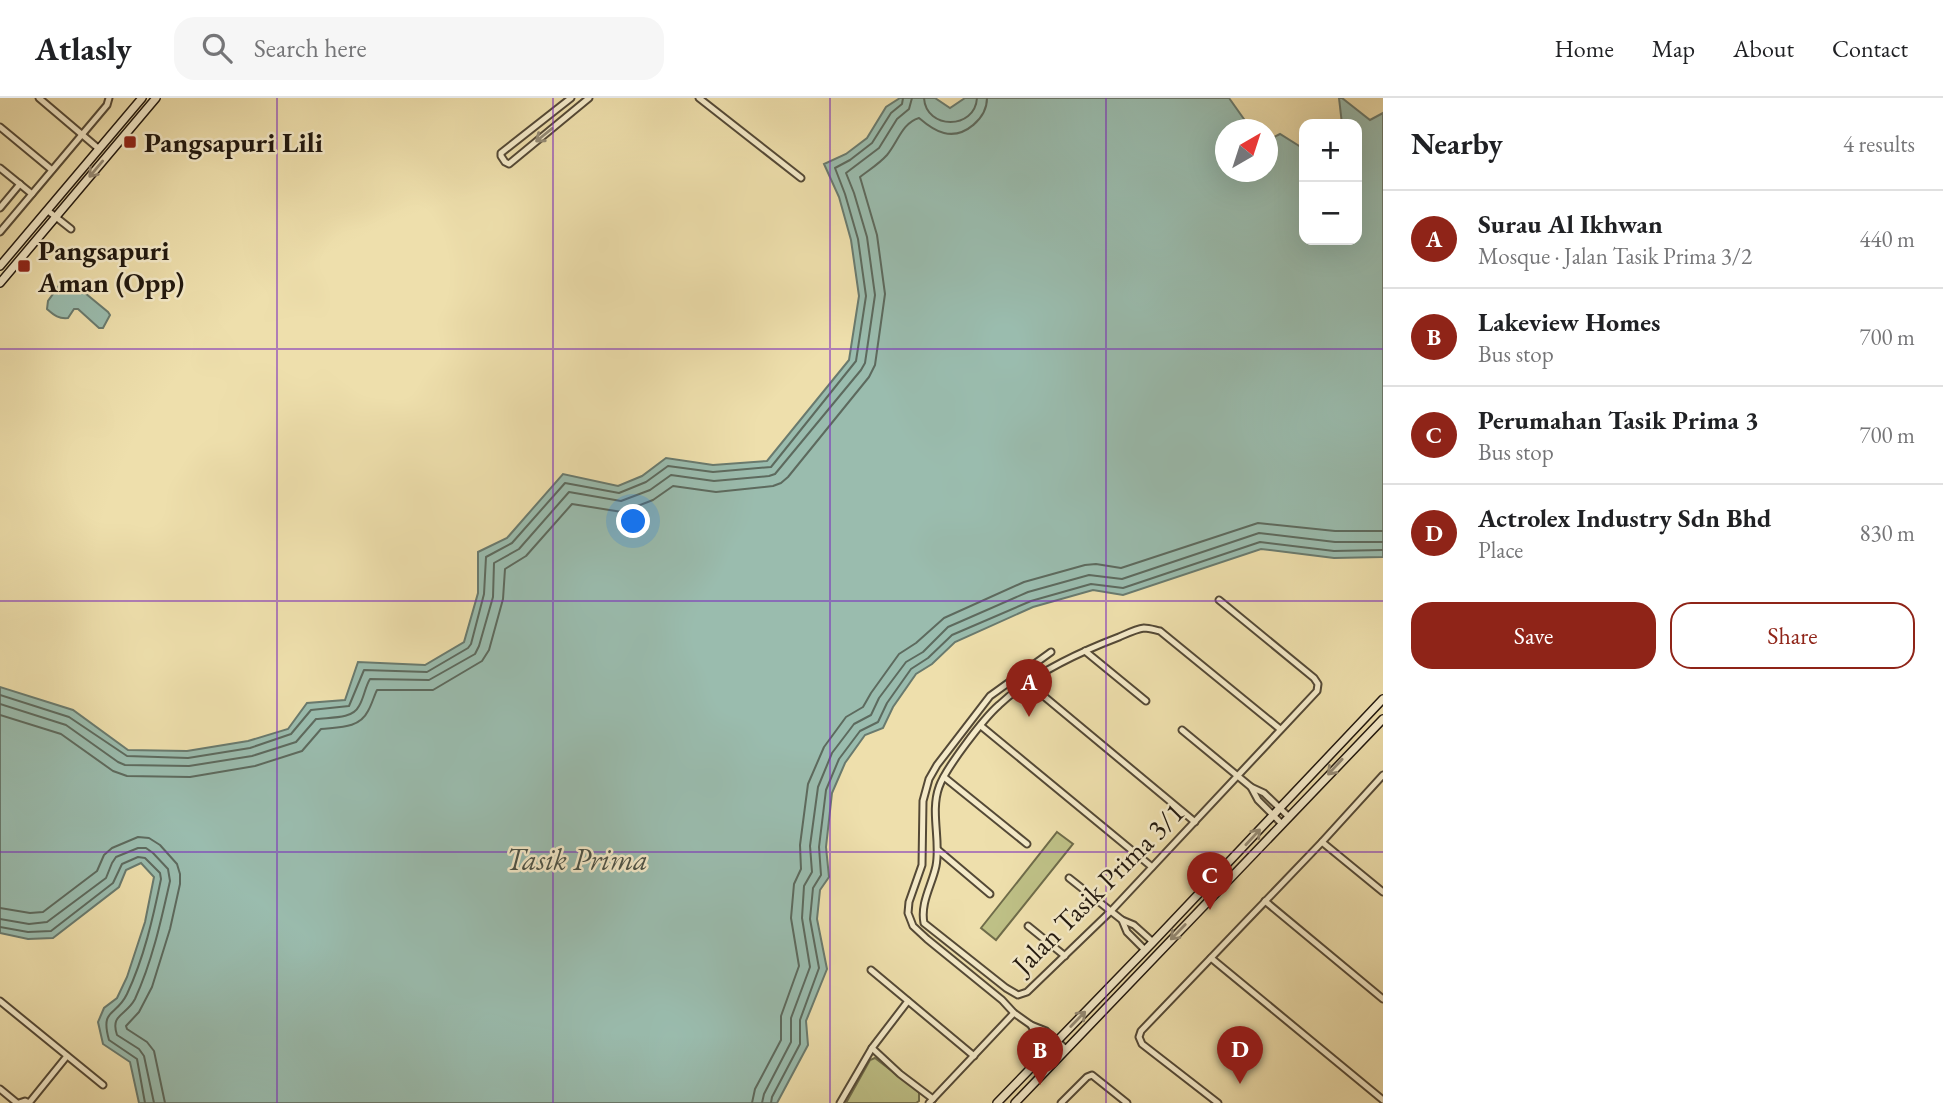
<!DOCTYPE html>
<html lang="en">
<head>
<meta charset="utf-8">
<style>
	:root { --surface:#fff; --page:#f6f6f6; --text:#202124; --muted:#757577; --line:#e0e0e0; --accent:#8f2418 }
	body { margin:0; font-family:"EB Garamond",serif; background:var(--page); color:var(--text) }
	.controls { position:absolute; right:21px; top:21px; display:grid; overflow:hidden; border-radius:14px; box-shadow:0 7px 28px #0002 }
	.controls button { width:63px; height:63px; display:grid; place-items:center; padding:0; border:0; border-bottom:2px solid var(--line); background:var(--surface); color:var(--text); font:35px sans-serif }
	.compass { position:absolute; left:1215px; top:21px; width:63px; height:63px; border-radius:50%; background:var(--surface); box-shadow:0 7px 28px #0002; rotate:39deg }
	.you { position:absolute; left:634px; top:424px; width:24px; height:24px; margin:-18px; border:5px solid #fff; border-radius:50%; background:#1a73e8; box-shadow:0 0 0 10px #1a73e833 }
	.badge { display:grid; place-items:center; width:46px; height:46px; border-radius:50%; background:var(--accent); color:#fff; font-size:23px; font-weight:700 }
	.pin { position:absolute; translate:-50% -58px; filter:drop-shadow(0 2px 4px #0008) }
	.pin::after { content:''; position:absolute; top:37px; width:24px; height:21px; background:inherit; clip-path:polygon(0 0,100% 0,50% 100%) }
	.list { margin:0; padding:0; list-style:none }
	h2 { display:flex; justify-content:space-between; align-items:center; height:91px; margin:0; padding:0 28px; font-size:30px }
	h2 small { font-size:23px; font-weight:400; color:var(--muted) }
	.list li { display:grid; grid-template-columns:46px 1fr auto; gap:21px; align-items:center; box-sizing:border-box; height:98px; padding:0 28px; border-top:2px solid var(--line) }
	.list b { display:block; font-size:26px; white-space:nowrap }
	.list p { margin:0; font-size:23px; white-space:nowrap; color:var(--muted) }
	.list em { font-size:23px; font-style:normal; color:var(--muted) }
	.actions { display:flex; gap:14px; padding:21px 28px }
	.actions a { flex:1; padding:16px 0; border:2px solid var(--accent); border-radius:21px; text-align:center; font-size:24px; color:var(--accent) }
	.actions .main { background:var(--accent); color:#fff }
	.icon { flex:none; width:38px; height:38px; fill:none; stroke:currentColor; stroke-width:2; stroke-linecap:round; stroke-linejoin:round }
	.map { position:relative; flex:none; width:1383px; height:1005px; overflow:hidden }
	header { display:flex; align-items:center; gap:42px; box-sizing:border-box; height:98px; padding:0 35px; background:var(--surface); border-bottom:2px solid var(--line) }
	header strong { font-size:33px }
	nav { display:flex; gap:38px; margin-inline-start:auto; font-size:24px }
	.search { width:490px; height:63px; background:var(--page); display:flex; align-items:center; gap:18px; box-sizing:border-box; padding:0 24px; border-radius:21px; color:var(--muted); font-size:26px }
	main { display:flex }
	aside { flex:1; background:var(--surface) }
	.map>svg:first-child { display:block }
</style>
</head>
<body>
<header>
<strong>Atlasly</strong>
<div class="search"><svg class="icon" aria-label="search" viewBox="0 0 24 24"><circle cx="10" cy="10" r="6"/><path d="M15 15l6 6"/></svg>Search here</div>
<nav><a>Home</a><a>Map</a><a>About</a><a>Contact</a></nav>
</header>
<main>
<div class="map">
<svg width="1383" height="1005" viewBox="0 0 1383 1005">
	<rect width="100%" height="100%" fill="#eedfac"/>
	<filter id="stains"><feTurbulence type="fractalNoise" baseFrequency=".00286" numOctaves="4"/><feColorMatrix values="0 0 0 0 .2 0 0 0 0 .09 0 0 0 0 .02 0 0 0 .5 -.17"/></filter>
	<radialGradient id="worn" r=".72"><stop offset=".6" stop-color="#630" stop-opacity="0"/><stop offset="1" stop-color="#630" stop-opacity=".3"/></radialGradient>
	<!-- green -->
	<g fill="#bec086" stroke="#6f6c4a" stroke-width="2">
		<polygon points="1057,734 1073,746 996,842 981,830"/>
		<polygon points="875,960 919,994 919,1003 916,1005 846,1005 870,962"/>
	</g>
	<!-- water -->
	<g fill="#9abcae" stroke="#697a6e" stroke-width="2">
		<polygon points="900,0 935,0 950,10 965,0 1229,0 1251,31 1226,32 1226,74 1268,74 1268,42 1280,36 1304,51 1304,142 1357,142 1357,26 1342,26 1339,0 1342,0 1370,22 1383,15 1383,459 1334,460 1261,451 1123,497 1093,492 1033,509 955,544 932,566 916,576 893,609 883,630 865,637 845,665 832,695 826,749 829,779 820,792 817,821 827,871 806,923 808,947 777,1005 139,1005 130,964 103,946 98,924 104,910 117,900 127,879 145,824 154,779 141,765 126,772 119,789 53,840 28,841 0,835 0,589 73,612 128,652 187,653 248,643 288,631 307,605 345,602 358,564 425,567 464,544 478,495 478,454 507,440 563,376 618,388 642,378 666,360 713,367 767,363 849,262 859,198 851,142 839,99 824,66 846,56 867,40 886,9"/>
		<path d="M68,181L108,214L110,217L103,230H99L78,211H74L68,220C58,221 54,217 47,211L48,203L63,182Z"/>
	</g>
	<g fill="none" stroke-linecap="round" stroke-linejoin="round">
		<!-- shore -->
		<g stroke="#5d6a5e" stroke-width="2">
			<path d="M924,0C926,32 975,32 977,0"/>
			<polyline points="0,597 69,619 127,658 188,660 250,650 291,636 311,612 349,608 364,572 427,574 468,550 471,546 484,496 486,459 512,445 565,385 619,395 646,384 668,368 713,374 771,369 856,263 866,198 858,141 845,96 835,70 850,62 872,45 891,15 902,6 903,0"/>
			<path d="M0,606L66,627L118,664L125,667L189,668L252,658L296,644L316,621C329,619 352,622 359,608C364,600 365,589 370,581L429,582L475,556L479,548L493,499L494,465L519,451L569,394L621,403L650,392L671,377L714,383L769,378L775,376L861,272L865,265L875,197L867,139L854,95L846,75L879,50L897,21L909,11L912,0"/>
			<path d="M0,617L61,636L113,673L127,678L190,679L255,668L302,653L321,631C338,629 359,631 368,613C372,606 374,598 377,592H433L482,563L489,552L503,501L505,471L526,458L572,406L622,414L653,402L673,388L716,394L773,388L781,385L788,379L869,279L875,267L885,196L877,137L860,79C869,72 879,66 887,57C898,44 902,25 919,20C926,26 935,33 944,35C965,40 987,20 987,0"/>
			<polyline points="0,810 30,815 43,814 97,773 104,757 112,750 138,739 149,740 160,747 177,766 180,776 180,786 170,831 152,889 139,914 126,928 127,931 147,944 154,953 165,1005"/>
			<path d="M0,821L29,826L47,824L106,780L112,765L116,759L138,750H146L153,755L168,771L170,783C161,823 152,864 135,901C126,918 110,916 117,937L139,951L144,958L154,1005"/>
			<path d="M0,829L28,834L51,833L113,785L122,766L138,759L145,760L160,775L161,781C153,820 144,860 127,896C116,919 100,910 109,942L137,961L145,1005"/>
			<polyline points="752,1005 755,991 781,942 781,918 799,868 791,820 794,786 801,771 800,747 808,686 824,649 846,619 863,609 871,595 899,556 916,545 944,520 1024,484 1085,467 1096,466 1121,470 1258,425 1335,433 1383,433"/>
			<polyline points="762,1005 764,996 791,944 791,920 810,869 802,820 804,788 812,774 810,748 818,689 832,655 854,626 871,617 879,600 906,564 923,554 948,529 1028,494 1089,477 1122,481 1259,435 1335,444 1383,444"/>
			<polyline points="771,1005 772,999 800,946 800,922 819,870 810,821 813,790 821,777 819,749 826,692 839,661 860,633 878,624 887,605 911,571 928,560 952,537 1031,503 1091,486 1123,490 1260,444 1334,453 1383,452"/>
		</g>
		<!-- minor casing -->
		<g stroke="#544936" stroke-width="9">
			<g id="minor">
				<polyline points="39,0 99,51"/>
				<polyline points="571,0 501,55 501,58 505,64 509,66 589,0"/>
				<polyline points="699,0 801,80"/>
				<polyline points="0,29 52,72"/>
				<polyline points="0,70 32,96"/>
				<polyline points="0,110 20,86"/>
				<polyline points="47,112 71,131"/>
				<polyline points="0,134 107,7 109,0"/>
				<path d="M1219,502L1314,580L1318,586L1317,593L1111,813L1027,894L1018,897L1006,890L924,825C920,805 932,787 936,768C941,743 930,714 939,689C945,671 984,620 999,607C1032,576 1077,555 1119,539C1126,536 1136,531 1144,530C1149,530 1155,532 1160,533L1280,631"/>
				<polyline points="1085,553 1146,603"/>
				<polyline points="1051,554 990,598 937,667 929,681 923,703 922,767 909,804 908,815 913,828 927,841 1002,902 1014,915 1031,927 1046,933 1066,951"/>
				<polyline points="1028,585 1195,724"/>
				<polyline points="981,628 1152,769"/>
				<polyline points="1182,632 1251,689 1264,695 1289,719"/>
				<polyline points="944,679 1027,746"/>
				<polyline points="1251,689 1258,702 1282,726"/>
				<polyline points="1322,744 1383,794"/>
				<polyline points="938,752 990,796"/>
				<polyline points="1069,780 1122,822 1134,827 1153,844"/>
				<polyline points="1265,803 1383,901"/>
				<polyline points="1122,822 1127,834 1145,852"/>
				<polyline points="1028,828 1065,858"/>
				<polyline points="1211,860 1383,1002"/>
				<polyline points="871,872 974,958"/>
				<polyline points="0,903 103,987"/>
				<polyline points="1031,927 1038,940 1058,959"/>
				<polyline points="872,950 900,976 933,1001"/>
				<polyline points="0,991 17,1005"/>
				<polyline points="19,1005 25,1003 29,1005 67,958"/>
				<polyline points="840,1005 872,950 908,903"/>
				<polyline points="929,1005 1014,915"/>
				<polyline points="1061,1005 1087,979 1092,977 1127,1005"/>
				<polyline points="1218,1005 1142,946 1139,939 1141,933 1322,744 1383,677"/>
			</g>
		</g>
		<!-- secondary casing -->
		<g stroke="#20170e" stroke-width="10">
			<g id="secondary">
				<polyline points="0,168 142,0"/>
				<polyline points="0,185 156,0"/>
				<polyline points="997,1005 1153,844 1383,601"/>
				<polyline points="1015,1005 1383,621"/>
			</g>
		</g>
		<!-- minor -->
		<use href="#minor" stroke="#f4eac9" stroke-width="5"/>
		<!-- secondary -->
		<use href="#secondary" stroke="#f4eac9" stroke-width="7"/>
	</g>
	<!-- one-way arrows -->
	<defs><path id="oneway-shaft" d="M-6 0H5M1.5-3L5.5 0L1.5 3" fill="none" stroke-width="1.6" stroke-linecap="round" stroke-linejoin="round" transform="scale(1.75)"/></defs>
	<g stroke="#958b75">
		<use href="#oneway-shaft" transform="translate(544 37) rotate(141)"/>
		<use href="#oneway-shaft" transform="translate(96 71) rotate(130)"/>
		<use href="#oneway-shaft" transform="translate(1335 669) rotate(133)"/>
		<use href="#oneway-shaft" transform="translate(1253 739) rotate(-47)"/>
		<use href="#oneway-shaft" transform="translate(1178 834) rotate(134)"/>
		<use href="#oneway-shaft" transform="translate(1078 921) rotate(-46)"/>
	</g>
	<!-- grid -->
	<path fill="none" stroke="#7b2cbf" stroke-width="2" stroke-opacity="0.55" d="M277,0V1005M553,0V1005M830,0V1005M1106,0V1005M0,251H1383M0,503H1383M0,754H1383"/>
	<!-- markers -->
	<g fill="#8f2418" stroke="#f4eac9" stroke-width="2.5">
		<rect x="123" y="37" width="14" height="14" rx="3.5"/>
		<rect x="17" y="161" width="14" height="14" rx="3.5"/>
	</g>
	<g text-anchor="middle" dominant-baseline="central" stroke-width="5" stroke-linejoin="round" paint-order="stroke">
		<!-- poi labels -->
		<g font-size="28" font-weight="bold" fill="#20170e" stroke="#f4eac9" text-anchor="start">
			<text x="144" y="44">Pangsapuri Lili</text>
			<text x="38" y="152">Pangsapuri<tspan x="38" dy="32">Aman (Opp)</tspan></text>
		</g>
		<!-- street labels -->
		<g font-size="28" fill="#20170e" stroke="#f4eac9">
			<text transform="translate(1098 790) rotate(-45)">Jalan Tasik Prima 3/1</text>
		</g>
		<!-- water labels -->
		<g font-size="30" font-style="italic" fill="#4b5146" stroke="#f4eac9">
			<text x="577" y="761">Tasik Prima</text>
		</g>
	</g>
	<rect width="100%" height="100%" filter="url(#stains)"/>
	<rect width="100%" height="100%" fill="url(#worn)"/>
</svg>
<div class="controls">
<button>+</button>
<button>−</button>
</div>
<svg class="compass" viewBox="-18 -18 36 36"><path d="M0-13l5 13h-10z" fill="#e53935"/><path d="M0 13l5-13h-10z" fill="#757577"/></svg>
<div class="you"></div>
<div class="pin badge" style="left:1029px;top:619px">A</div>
<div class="pin badge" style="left:1040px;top:987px">B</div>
<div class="pin badge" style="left:1210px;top:812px">C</div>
<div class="pin badge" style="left:1240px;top:986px">D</div>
</div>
<aside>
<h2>Nearby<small>4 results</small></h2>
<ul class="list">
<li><span class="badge">A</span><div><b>Surau Al Ikhwan</b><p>Mosque · Jalan Tasik Prima 3/2</p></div><em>440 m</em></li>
<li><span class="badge">B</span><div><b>Lakeview Homes</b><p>Bus stop</p></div><em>700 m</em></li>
<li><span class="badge">C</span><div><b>Perumahan Tasik Prima 3</b><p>Bus stop</p></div><em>700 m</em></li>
<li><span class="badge">D</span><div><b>Actrolex Industry Sdn Bhd</b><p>Place</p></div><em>830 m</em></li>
</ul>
<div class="actions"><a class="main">Save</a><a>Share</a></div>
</aside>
</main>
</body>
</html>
